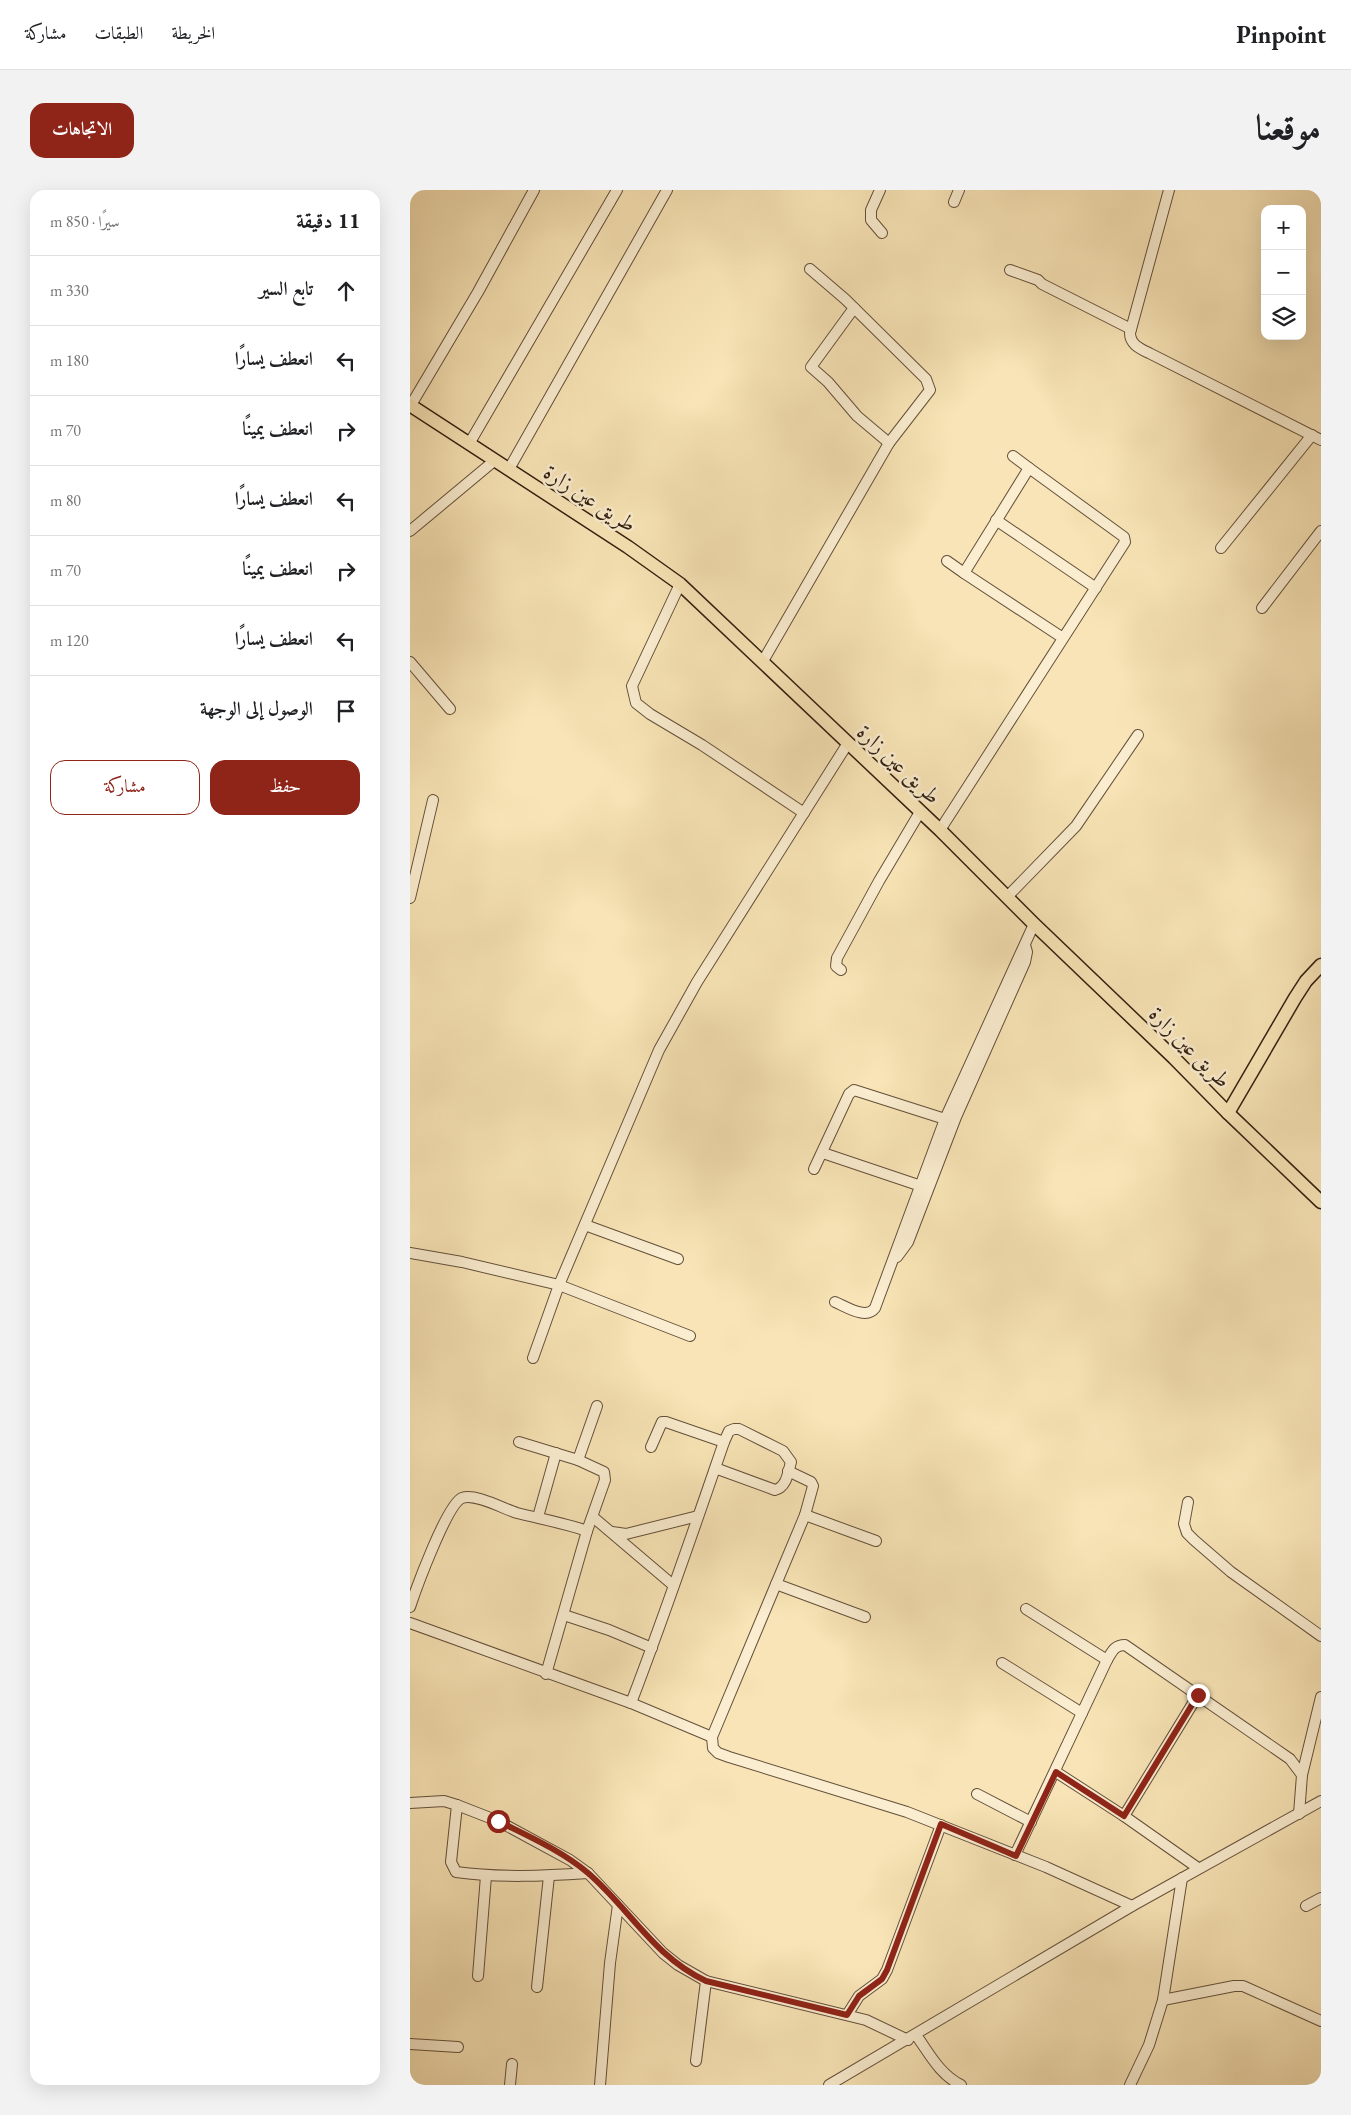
<!DOCTYPE html>
<html lang="ar">
<head>
<meta charset="utf-8">
<style>
	:root { --surface:#fff; --page:#f2f2f2; --text:#202124; --muted:#757577; --line:#e0e0e0; --accent:#8f2418 }
	body { margin:0; font-family:"EB Garamond",Amiri,serif; background:var(--page); color:var(--text); direction:rtl }
	.controls { position:absolute; right:15px; top:15px; display:grid; overflow:hidden; border-radius:10px; box-shadow:0 5px 20px #0002 }
	.controls button { width:45px; height:45px; display:grid; place-items:center; padding:0; border:0; border-bottom:1px solid var(--line); background:var(--surface); color:var(--text); font:25px sans-serif }
	.stop { position:absolute; width:15px; height:15px; margin:-11px; border:4px solid #8f2418; border-radius:50%; background:#fff }
	.stop.end { background:#8f2418; border-color:#fff; box-shadow:0 1px 5px #0008 }
	.list { margin:0; padding:0; list-style:none }
	h2 { display:flex; justify-content:space-between; align-items:center; height:65px; margin:0; padding:0 20px; font-size:21px }
	h2 small { font-size:16px; font-weight:400; color:var(--muted) }
	.list li { display:grid; grid-template-columns:32px 1fr auto; gap:15px; align-items:center; box-sizing:border-box; height:70px; padding:0 20px; border-top:1px solid var(--line) }
	.list b { display:block; font-size:19px; white-space:nowrap }
	.list em { font-size:16px; font-style:normal; color:var(--muted) }
	.actions { display:flex; gap:10px; padding:15px 20px }
	.actions a { flex:1; padding:11px 0; border:1px solid var(--accent); border-radius:15px; text-align:center; font-size:18px; color:var(--accent) }
	.actions .main { background:var(--accent); color:#fff }
	.icon { flex:none; width:28px; height:28px; fill:none; stroke:currentColor; stroke-width:2; stroke-linecap:round; stroke-linejoin:round }
	.map { position:relative; flex:none; width:911px; height:1895px; overflow:hidden; direction:ltr; border-radius:15px }
	header { display:flex; align-items:center; gap:30px; box-sizing:border-box; height:70px; padding:0 25px; background:var(--surface); border-bottom:1px solid var(--line) }
	header strong { font-size:24px }
	nav { display:flex; gap:28px; margin-inline-start:auto; font-size:18px }
	.intro { display:flex; align-items:center; justify-content:space-between; box-sizing:border-box; height:120px; padding:0 30px }
	h1 { margin:0; font-size:35px }
	.button { padding:12px 22px; border-radius:15px; background:var(--accent); color:#fff; font-size:18px; font-weight:700 }
	main { display:flex; gap:30px; padding:0 30px }
	aside { flex:1; background:var(--surface); border-radius:15px; box-shadow:0 5px 20px #0002 }
	.map>svg:first-child { display:block }
</style>
</head>
<body>
<header>
<strong>Pinpoint</strong>
<nav><a>الخريطة</a><a>الطبقات</a><a>مشاركة</a></nav>
</header>
<div class="intro"><h1>موقعنا</h1><a class="button">الاتجاهات</a></div>
<main>
<div class="map">
<svg width="911" height="1895" viewBox="0 0 911 1895">
	<rect width="100%" height="100%" fill="#f8e4b6"/>
	<filter id="stains"><feTurbulence type="fractalNoise" baseFrequency=".004" numOctaves="4"/><feColorMatrix values="0 0 0 0 .2 0 0 0 0 .09 0 0 0 0 .02 0 0 0 .5 -.17"/></filter>
	<radialGradient id="worn" r=".72"><stop offset=".6" stop-color="#630" stop-opacity="0"/><stop offset="1" stop-color="#630" stop-opacity=".3"/></radialGradient>
	<g fill="none" stroke-linecap="round" stroke-linejoin="round">
		<!-- minor casing -->
		<g stroke="#64503a" stroke-width="12">
			<g id="minor">
				<polyline points="470,0 461,20 461,30 472,43"/>
				<path d="M759,0L720,143C720,155 731,159 741,164L911,250"/>
				<polyline points="544,12 549,0"/>
				<polyline points="600,80 628,90 632,94 721,139"/>
				<polyline points="444,118 401,177 418,192 447,226 479,253"/>
				<polyline points="1,215 68,102 124,0"/>
				<polyline points="59,254 207,0"/>
				<polyline points="603,266 619,278"/>
				<polyline points="99,279 257,0"/>
				<polyline points="586,330 686,398"/>
				<polyline points="0,341 84,271"/>
				<polyline points="811,358 902,245"/>
				<polyline points="537,371 554,383"/>
				<polyline points="270,394 222,496 226,513 240,524 292,555 394,623"/>
				<polyline points="852,418 911,341"/>
				<polyline points="353,471 479,253 520,200 516,189 435,109 400,79"/>
				<polyline points="0,472 40,519"/>
				<polyline points="530,640 715,352 714,347 619,278 554,383 653,448"/>
				<polyline points="597,707 666,636 728,545"/>
				<polyline points="0,708 23,610"/>
				<polyline points="431,780 426,776 427,768 469,691 510,622"/>
				<polyline points="413,963 511,996"/>
				<polyline points="404,979 439,904 444,900 535,929"/>
				<polyline points="175,1035 268,1069"/>
				<polyline points="0,1063 52,1072 149,1095 280,1146"/>
				<polyline points="487,1067 498,1052 546,927 615,772 617,762 615,755"/>
				<path d="M425,1112C437,1117 456,1130 465,1118L535,929L624,734"/>
				<polyline points="123,1168 149,1095 249,860 287,792 438,553"/>
				<polyline points="109,1252 168,1270 194,1282 195,1290 177,1341 136,1484"/>
				<polyline points="241,1257 252,1232 256,1232 314,1252"/>
				<polyline points="168,1270 187,1216"/>
				<polyline points="378,1281 401,1292 403,1296 395,1325 302,1547 303,1558 308,1563 319,1567 497,1622 636,1677 722,1716"/>
				<polyline points="778,1312 774,1334 777,1343 784,1350 821,1382 911,1446"/>
				<polyline points="395,1325 466,1351"/>
				<polyline points="128,1327 146,1263"/>
				<polyline points="183,1327 263,1395"/>
				<polyline points="202,1342 216,1344 288,1326"/>
				<polyline points="366,1394 455,1427"/>
				<path d="M0,1417C6,1399 37,1314 52,1308C65,1303 94,1319 107,1323C131,1329 154,1333 177,1341"/>
				<polyline points="616,1419 697,1470"/>
				<polyline points="154,1425 199,1440 242,1458"/>
				<polyline points="0,1433 221,1513 302,1547"/>
				<polyline points="592,1473 672,1523"/>
				<path d="M221,1513C254,1427 284,1339 314,1252L319,1241L324,1239H329L373,1261L381,1272C378,1282 377,1297 365,1300L305,1278"/>
				<polyline points="646,1582 714,1626 788,1678"/>
				<polyline points="892,1585 911,1507"/>
				<polyline points="567,1604 621,1632"/>
				<polyline points="0,1613 34,1611 47,1615 88,1631 160,1670 178,1683 253,1763 268,1775 296,1791 456,1830 498,1850"/>
				<path d="M47,1615L41,1672L46,1682C90,1688 134,1686 178,1683"/>
				<polyline points="714,1626 788,1505"/>
				<path d="M605,1665L697,1470C702,1462 704,1455 715,1455L880,1569L892,1585L889,1624"/>
				<polyline points="896,1716 911,1708"/>
				<polyline points="68,1786 76,1686"/>
				<polyline points="127,1797 139,1686"/>
				<polyline points="753,1810 824,1796 833,1796 911,1831"/>
				<polyline points="437,1825 449,1806 472,1789 477,1780 531,1635"/>
				<path d="M506,1845C519,1863 530,1885 551,1895"/>
				<polyline points="0,1854 48,1857"/>
				<polyline points="286,1871 296,1791"/>
				<polyline points="100,1895 102,1874"/>
				<polyline points="190,1895 200,1773 208,1715"/>
				<polyline points="419,1895 722,1716 911,1611"/>
				<polyline points="720,1895 739,1855 753,1810 772,1688"/>
			</g>
		</g>
		<!-- major casing -->
		<g stroke="#321f10" stroke-width="15">
			<g id="major">
				<polyline points="0,215 218,357 270,394 530,640 624,734 764,868 818,923 911,1012"/>
				<polyline points="818,923 885,808 896,791 911,775"/>
			</g>
		</g>
		<!-- minor -->
		<use href="#minor" stroke="#faedd0" stroke-width="10"/>
		<!-- major -->
		<use href="#major" stroke="#f8e4b6" stroke-width="12"/>
	</g>
	<g fill="none" stroke-linecap="round" stroke-linejoin="round">
		<!-- route -->
		<path stroke="#8f2418" stroke-width="6" d="M88,1631C118,1646 152,1661 178,1683C220,1719 243,1766 296,1791L437,1825L449,1806L472,1789L477,1780L531,1634L606,1666L646,1582L714,1626L788,1505"/>
	</g>
	<g text-anchor="middle" dominant-baseline="central" stroke-width="5" stroke-linejoin="round" paint-order="stroke">
		<!-- street labels -->
		<g font-size="22" fill="#321f10" stroke="#faedd0">
			<text transform="translate(180 308) rotate(33)">طريق عين زارة</text>
			<text transform="translate(489 574) rotate(43)">طريق عين زارة</text>
			<text transform="translate(780 857) rotate(45)">طريق عين زارة</text>
		</g>
	</g>
	<rect width="100%" height="100%" filter="url(#stains)"/>
	<rect width="100%" height="100%" fill="url(#worn)"/>
</svg>
<div class="controls">
<button>+</button>
<button>−</button>
<button><svg class="icon" aria-label="layers" viewBox="0 0 24 24"><path d="M12 4l9 5-9 5-9-5zM3 14l9 5 9-5"/></svg></button>
</div>
<div class="stop" style="left:88px;top:1631px"></div>
<div class="stop end" style="left:788px;top:1505px"></div>
</div>
<aside>
<h2>11 دقيقة<small>سيرًا · 850 m</small></h2>
<ul class="list">
<li><svg class="icon" aria-label="ahead" viewBox="0 0 24 24"><path d="M12 20V5M6 11l6-6 6 6"/></svg><div><b>تابع السير</b></div><em>330 m</em></li>
<li><svg class="icon" aria-label="left" viewBox="0 0 24 24"><path d="M17 20v-9H6M10 6l-5 5 5 5"/></svg><div><b>انعطف يسارًا</b></div><em>180 m</em></li>
<li><svg class="icon" aria-label="right" viewBox="0 0 24 24"><path d="M7 20v-9h11M14 6l5 5-5 5"/></svg><div><b>انعطف يمينًا</b></div><em>70 m</em></li>
<li><svg class="icon" aria-label="left" viewBox="0 0 24 24"><path d="M17 20v-9H6M10 6l-5 5 5 5"/></svg><div><b>انعطف يسارًا</b></div><em>80 m</em></li>
<li><svg class="icon" aria-label="right" viewBox="0 0 24 24"><path d="M7 20v-9h11M14 6l5 5-5 5"/></svg><div><b>انعطف يمينًا</b></div><em>70 m</em></li>
<li><svg class="icon" aria-label="left" viewBox="0 0 24 24"><path d="M17 20v-9H6M10 6l-5 5 5 5"/></svg><div><b>انعطف يسارًا</b></div><em>120 m</em></li>
<li><svg class="icon" aria-label="arrive" viewBox="0 0 24 24"><path d="M6 21V4h12l-3 4 3 4H6"/></svg><div><b>الوصول إلى الوجهة</b></div></li>
</ul>
<div class="actions"><a class="main">حفظ</a><a>مشاركة</a></div>
</aside>
</main>
</body>
</html>
